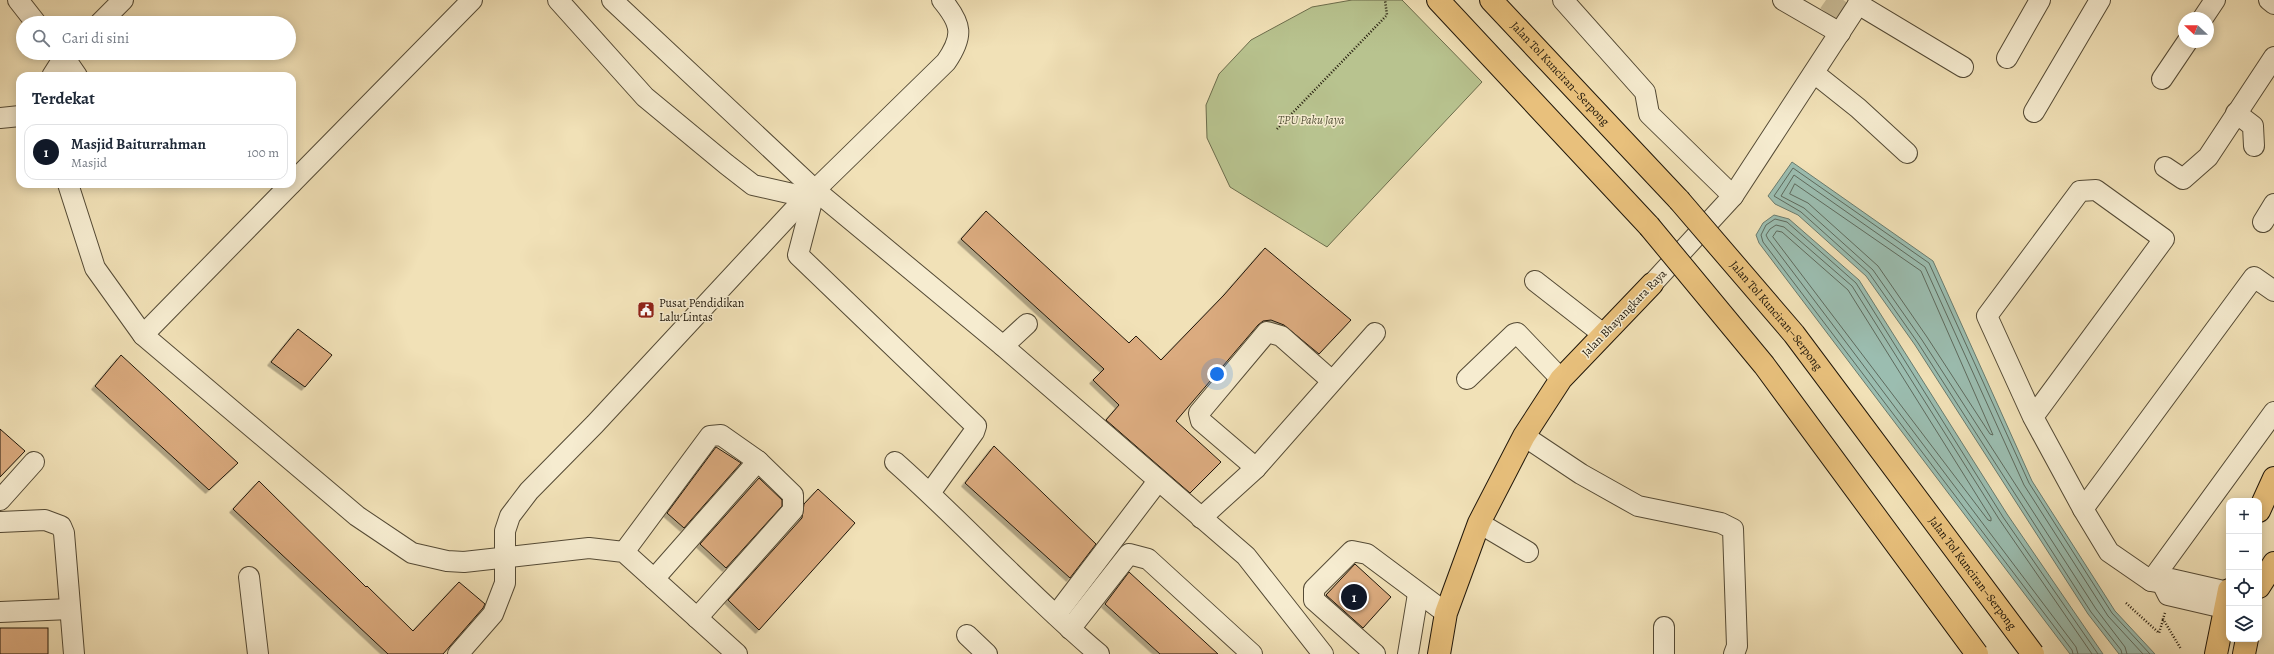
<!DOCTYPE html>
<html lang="id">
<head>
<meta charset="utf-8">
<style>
	:root { --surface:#fff; --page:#f6f6f7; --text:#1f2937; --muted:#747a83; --line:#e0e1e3; --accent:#111827 }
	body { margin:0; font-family:Alegreya,serif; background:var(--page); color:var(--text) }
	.controls { position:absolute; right:12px; bottom:12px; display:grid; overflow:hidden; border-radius:8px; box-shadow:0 2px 10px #0003 }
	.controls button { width:36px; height:36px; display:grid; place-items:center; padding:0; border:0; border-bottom:1px solid var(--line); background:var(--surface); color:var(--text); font:20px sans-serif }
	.compass { position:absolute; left:2178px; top:12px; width:36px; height:36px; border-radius:50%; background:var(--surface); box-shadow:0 2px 10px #0003; rotate:292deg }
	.you { position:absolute; left:1217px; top:374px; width:14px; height:14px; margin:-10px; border:3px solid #fff; border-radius:50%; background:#1a73e8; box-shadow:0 0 0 6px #1a73e833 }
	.badge { display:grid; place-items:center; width:26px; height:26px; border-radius:50%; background:var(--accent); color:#fff; font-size:13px; font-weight:700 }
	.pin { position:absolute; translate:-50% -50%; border:2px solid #fff; box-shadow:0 1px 4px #0006 }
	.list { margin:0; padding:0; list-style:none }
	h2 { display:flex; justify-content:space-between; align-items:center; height:52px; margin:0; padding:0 16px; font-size:17px }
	h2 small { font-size:13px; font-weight:400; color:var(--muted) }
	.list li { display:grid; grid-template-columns:26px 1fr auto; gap:12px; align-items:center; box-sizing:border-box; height:56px; margin:0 8px 8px; padding:0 8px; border:1px solid var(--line); border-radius:12px }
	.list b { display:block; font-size:15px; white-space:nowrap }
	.list p { margin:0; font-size:13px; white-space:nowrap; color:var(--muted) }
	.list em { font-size:13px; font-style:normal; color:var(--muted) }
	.icon { flex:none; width:22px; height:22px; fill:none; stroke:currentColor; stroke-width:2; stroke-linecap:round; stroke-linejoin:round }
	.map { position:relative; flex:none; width:2274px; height:654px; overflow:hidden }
	.search { position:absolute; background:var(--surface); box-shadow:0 2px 10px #0003; left:16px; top:16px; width:280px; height:44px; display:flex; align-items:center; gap:10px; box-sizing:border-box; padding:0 14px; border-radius:22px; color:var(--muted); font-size:15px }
	.panel { position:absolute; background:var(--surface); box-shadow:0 2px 10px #0003; left:16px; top:72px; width:280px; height:116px; border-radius:12px }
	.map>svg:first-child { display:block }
</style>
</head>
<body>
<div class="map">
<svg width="2274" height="654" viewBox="0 0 2274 654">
	<defs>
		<filter id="shadow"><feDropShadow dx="-3.5" dy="3.5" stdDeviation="0" flood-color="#0004"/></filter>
	</defs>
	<rect width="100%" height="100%" fill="#f1e1b7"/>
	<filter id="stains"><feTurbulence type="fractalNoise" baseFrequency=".005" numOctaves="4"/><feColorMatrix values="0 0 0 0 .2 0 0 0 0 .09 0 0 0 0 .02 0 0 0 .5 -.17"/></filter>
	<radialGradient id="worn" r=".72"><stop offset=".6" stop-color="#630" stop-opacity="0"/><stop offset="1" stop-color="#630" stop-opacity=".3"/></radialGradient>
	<!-- green -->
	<polygon fill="#b8c38f" stroke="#6c6d4c" points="1352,0 1402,0 1482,82 1327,247 1230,187 1207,138 1206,105 1219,74 1251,40 1312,7"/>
	<!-- water -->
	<g fill="#9bbdb0" stroke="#6a7b6e">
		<polygon points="1792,162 1933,261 2032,481 2115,611 2155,654 2119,654 2088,614 1915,345 1866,276 1798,215 1775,204 1768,196"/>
		<polygon points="1774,215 1789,219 1859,280 2007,514 2103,654 2070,654 1759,243 1756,235 1763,223"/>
	</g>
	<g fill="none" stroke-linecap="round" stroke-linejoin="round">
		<!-- shore -->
		<g stroke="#5e6a5d" stroke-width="1">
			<polygon points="1795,184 1921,271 1993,435 1990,434 1927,337 1878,266 1808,203 1790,194"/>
			<polygon points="1777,231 1782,232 1848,290 1991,518 1991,521 1988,520 1773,237"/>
			<polyline points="2073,654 2072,650 1763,242 1761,235 1766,225 1775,219 1787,222 1856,283 2003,517 2098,654"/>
			<polyline points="2078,654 2076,647 1768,239 1766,235 1770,229 1776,225 1784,227 1852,286 1999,519 2092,654"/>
			<polyline points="2122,654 2121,650 2091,612 1918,343 1869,273 1801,212 1774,196 1793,168 1929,263 2029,483 2112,613 2150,654"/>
			<polyline points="2127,654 2125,647 2096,609 1922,340 1873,270 1804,208 1781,196 1794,175 1925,267 2024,485 2108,616 2143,654"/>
		</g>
	</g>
	<!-- building -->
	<g fill="#dbab7f" stroke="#20170a" filter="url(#shadow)">
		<polygon points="986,211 1129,343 1136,336 1161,360 1224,295 1265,248 1351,320 1319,354 1284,325 1271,320 1263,321 1258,325 1176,421 1221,462 1190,493 1106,420 1119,405 1093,380 1104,369 961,239"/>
		<polygon points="298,329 332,355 305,387 271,362"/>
		<polygon points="121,355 238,463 209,490 95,386"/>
		<polygon points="0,429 25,451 0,477"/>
		<polygon points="994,446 1096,544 1070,578 965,483"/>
		<polygon points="716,447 741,463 684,528 667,513"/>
		<polygon points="759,478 782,500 782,506 726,568 700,544"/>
		<polygon points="259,481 366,587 367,586 413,631 459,582 485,604 483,608 443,654 388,654 233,509"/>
		<polygon points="818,489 855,523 759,630 728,600 802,518 804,504"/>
		<polygon points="1355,564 1391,597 1363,628 1326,595"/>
		<polygon points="1129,572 1218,654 1160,654 1105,604"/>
		<rect x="0" y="628" width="48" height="26"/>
	</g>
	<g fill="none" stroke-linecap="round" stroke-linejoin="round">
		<!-- minor-tunnel -->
		<polyline stroke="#c7b994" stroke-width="20" stroke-dasharray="20 10" stroke-linecap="butt" points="1826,0 1850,17"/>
		<!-- minor casing -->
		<g stroke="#544a35" stroke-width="22">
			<g id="minor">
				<polyline points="18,0 36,23"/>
				<polyline points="558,0 645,97 726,164 753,185 806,197 815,190 1003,346 1246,556 1323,654"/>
				<polyline points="612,0 815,190"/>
				<polyline points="1563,0 1645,92 1649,114 1733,196"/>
				<polyline points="1783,0 1840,33"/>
				<polyline points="2269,0 2274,4"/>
				<polyline points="1858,4 1963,67"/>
				<polyline points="2203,18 2215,0"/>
				<polyline points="100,23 123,0"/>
				<polyline points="68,53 64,57 77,76"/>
				<polyline points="2007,58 2040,0"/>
				<polyline points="1814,73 1858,108 1907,153"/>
				<polyline points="52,76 64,57 61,53"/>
				<polyline points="2162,79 2187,42"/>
				<polyline points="2034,112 2100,0"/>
				<polyline points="2236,113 2253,126 2254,146"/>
				<polyline points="0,118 20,116"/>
				<polyline points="2165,167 2183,179 2208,157 2274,57"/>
				<polyline points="292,183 472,0"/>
				<polyline points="68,184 95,268 143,335 357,516 412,553 447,561 464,562 589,548 624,552 737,654"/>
				<polyline points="2263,222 2274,204"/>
				<polyline points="1535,281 1603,334"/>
				<polyline points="1652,284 1733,196 1861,0"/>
				<polyline points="143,335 291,184"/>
				<polyline points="1003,346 1027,324"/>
				<polyline points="1467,379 1514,334 1517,333 1561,379"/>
				<polyline points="2033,417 2164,239 2096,190 2080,191 1987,316 2033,417 2083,509 2109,552 2151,581 2162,583 2171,579 2228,592"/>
				<polyline points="1524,436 1581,474 1638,506 1721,523 1733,529 1737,646 1734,654"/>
				<path d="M895,462C965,524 1028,594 1099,654"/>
				<polyline points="1256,468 1201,421 1199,413 1267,332 1281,336 1332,381"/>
				<path d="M930,493L974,432L976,426L798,255L815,190L946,62C964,36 962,24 942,0"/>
				<polyline points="0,500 34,462"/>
				<polyline points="2083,509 2254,277 2274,291"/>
				<polyline points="1201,518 1256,468 1375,333"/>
				<polyline points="0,522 45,520 61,526 64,533 74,654"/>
				<polyline points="1479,523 1528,552"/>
				<polyline points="624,552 710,436 721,435 758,461"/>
				<polyline points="249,577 258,654"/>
				<polyline points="654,579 758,461 793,495 793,510 697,618"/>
				<polyline points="2151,581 2274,412"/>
				<polyline points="2162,583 2168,595 2224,608"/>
				<polyline points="0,612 70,609"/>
				<polyline points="1056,615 1158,481"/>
				<polyline points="1664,627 1664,654"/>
				<polyline points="1070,629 1129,554 1148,559 1252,654"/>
				<polyline points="967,635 987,654"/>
				<polyline points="458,654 493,614 505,583 505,531 510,516 529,491 595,424 806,197"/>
				<polyline points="1375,654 1314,600 1314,589 1352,551 1367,554 1446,613"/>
				<polyline points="1408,654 1418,594"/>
			</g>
		</g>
		<!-- major casing -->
		<g stroke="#20170a" stroke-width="24">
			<g id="major">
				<polyline points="2259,511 2274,478"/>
				<polyline points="2259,587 2274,563"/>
				<polyline points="1439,654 1446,613 1479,523 1524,436 1561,379 1652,284"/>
				<polyline points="2216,654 2229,590"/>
				<polyline points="2244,654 2247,639"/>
			</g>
		</g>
		<!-- highway casing -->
		<g stroke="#20170a" stroke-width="24">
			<g id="highway">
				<polyline points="1438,0 1649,226"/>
				<path id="s1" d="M1491,0L1679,200"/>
			</g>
		</g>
		<!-- path -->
		<g stroke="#20170a" stroke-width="2.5" stroke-dasharray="1 2" stroke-linecap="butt">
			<polyline points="1277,129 1387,15 1385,0"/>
			<polyline points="2126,603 2159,633 2163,620"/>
			<polyline points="2165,613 2163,619 2181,649"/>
		</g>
		<!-- minor -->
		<use href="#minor" stroke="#f6ecd0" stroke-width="20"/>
		<!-- major -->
		<use href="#major" stroke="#e8c07c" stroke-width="22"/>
		<!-- highway -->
		<use href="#highway" stroke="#e8c07c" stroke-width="22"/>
		<!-- highway-bridge casing -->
		<g stroke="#20170a" stroke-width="24" stroke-linecap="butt">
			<g id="highway-bridge">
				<path id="s2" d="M1679,200L1794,334L2033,654"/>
				<polyline points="1649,226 1764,365 1977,654"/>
			</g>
		</g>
		<!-- highway-bridge -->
		<use href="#highway-bridge" stroke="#e8c07c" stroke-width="22"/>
	</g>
	<!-- icons -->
	<defs>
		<g id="civic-square" transform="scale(0.9)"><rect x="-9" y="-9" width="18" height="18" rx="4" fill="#8f2418" stroke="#f6ecd0"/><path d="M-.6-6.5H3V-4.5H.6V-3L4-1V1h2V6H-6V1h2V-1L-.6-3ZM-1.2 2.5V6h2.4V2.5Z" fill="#fff"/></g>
	</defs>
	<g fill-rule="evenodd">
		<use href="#civic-square" x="646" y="310"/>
	</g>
	<g text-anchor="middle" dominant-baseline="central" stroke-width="3" stroke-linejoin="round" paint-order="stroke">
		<!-- street labels -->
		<g font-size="12" fill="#20170a" stroke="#f6ecd0">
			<text stroke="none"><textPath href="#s1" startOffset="101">Jalan Tol Kunciran–Serpong</textPath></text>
			<text transform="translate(1624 313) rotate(-46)">Jalan Bhayangkara Raya</text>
			<text stroke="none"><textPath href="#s2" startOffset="151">Jalan Tol Kunciran–Serpong</textPath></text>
			<text stroke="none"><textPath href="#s2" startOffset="475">Jalan Tol Kunciran–Serpong</textPath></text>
		</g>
		<!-- park labels -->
		<g font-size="12" font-style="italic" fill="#555339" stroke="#f6ecd0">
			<text x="1311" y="120">TPU Paku Jaya</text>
		</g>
		<!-- poi labels -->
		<g font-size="12" fill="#20170a" stroke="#f6ecd0" text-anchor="start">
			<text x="659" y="303">Pusat Pendidikan<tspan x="659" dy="14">Lalu Lintas</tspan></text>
		</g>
	</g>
	<rect width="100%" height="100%" filter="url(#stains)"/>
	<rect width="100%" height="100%" fill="url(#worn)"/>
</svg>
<div class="controls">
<button>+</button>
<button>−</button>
<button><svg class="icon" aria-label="locate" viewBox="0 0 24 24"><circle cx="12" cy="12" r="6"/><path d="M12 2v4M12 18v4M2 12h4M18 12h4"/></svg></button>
<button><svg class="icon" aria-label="layers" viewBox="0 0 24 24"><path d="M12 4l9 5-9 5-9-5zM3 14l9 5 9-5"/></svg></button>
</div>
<svg class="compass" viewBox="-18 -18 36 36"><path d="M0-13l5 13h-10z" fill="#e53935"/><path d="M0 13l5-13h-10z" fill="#747a83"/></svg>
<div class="you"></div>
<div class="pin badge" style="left:1354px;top:597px">1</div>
<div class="search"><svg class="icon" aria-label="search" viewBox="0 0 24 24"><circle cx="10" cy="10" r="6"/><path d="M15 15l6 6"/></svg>Cari di sini</div>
<section class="panel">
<h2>Terdekat<small></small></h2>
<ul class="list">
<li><span class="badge">1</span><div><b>Masjid Baiturrahman</b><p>Masjid</p></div><em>100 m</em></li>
</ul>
</section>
</div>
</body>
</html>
